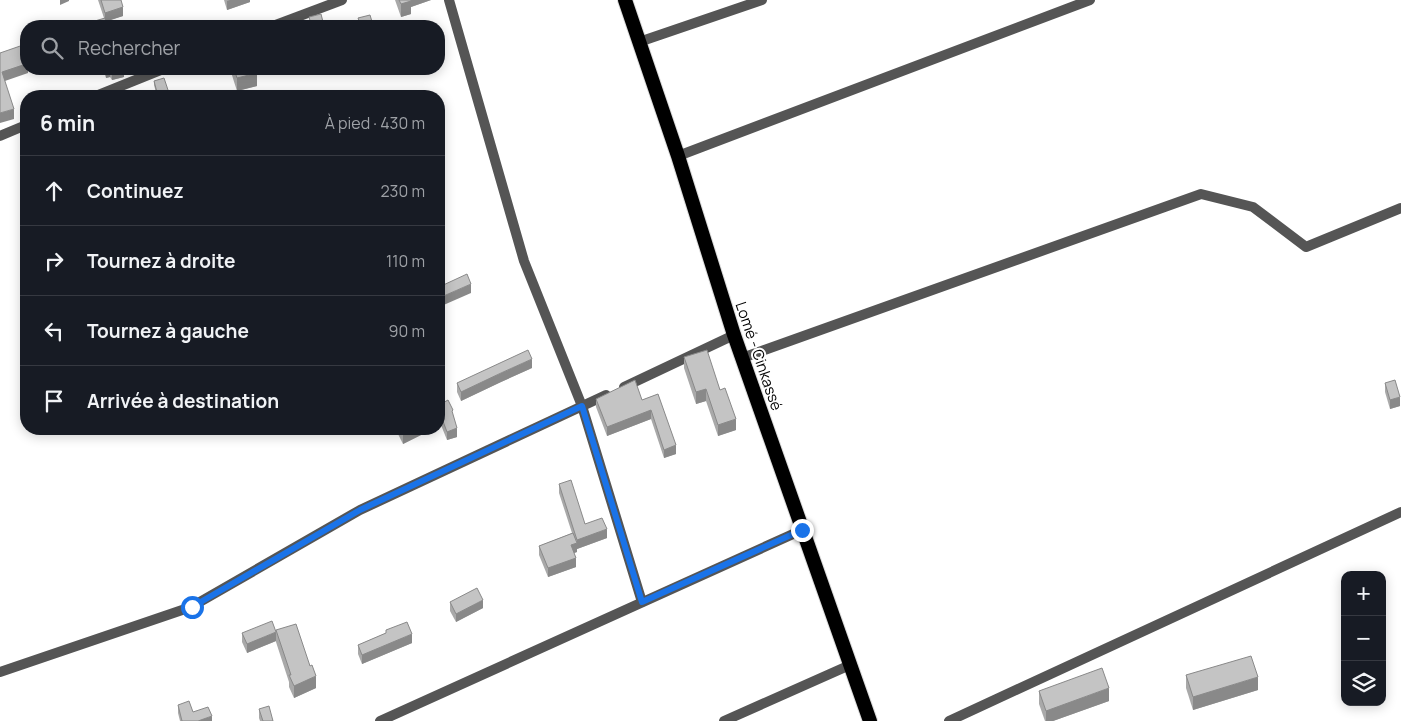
<!DOCTYPE html>
<html lang="fr">
<head>
<meta charset="utf-8">
<style>
	:root { --surface:#171b24; --page:#242831; --text:#f1f3f6; --muted:#9ea1a6; --line:#363941 }
	body { margin:0; font-family:Manrope,sans-serif; background:var(--page); color:var(--text) }
	.controls { position:absolute; right:15px; bottom:15px; display:grid; overflow:hidden; border-radius:10px; box-shadow:0 2px 12px #0003 }
	.controls button { width:45px; height:45px; display:grid; place-items:center; padding:0; border:0; border-bottom:1px solid var(--line); background:var(--surface); color:var(--text); font:25px sans-serif }
	.stop { position:absolute; width:15px; height:15px; margin:-11px; border:4px solid #1a73e8; border-radius:50%; background:#fff }
	.stop.end { background:#1a73e8; border-color:#fff; box-shadow:0 1px 5px #0008 }
	.list { margin:0; padding:0; list-style:none }
	h2 { display:flex; justify-content:space-between; align-items:center; height:65px; margin:0; padding:0 20px; font-size:21px }
	h2 small { font-size:16px; font-weight:400; color:var(--muted) }
	.list li { display:grid; grid-template-columns:32px 1fr auto; gap:15px; align-items:center; box-sizing:border-box; height:70px; padding:0 20px; border-top:1px solid var(--line) }
	.list b { display:block; font-size:19px; white-space:nowrap }
	.list em { font-size:16px; font-style:normal; color:var(--muted) }
	.icon { flex:none; width:28px; height:28px; fill:none; stroke:currentColor; stroke-width:2; stroke-linecap:round; stroke-linejoin:round }
	.map { position:relative; flex:none; width:1401px; height:721px; overflow:hidden }
	.search { position:absolute; background:var(--surface); box-shadow:0 2px 12px #0003; left:20px; top:20px; width:425px; height:55px; display:flex; align-items:center; gap:12px; box-sizing:border-box; padding:0 18px; border-radius:20px; color:var(--muted); font-size:19px }
	.panel { position:absolute; background:var(--surface); box-shadow:0 2px 12px #0003; left:20px; top:90px; width:425px; height:345px; border-radius:20px }
	.map>svg:first-child { display:block }
</style>
</head>
<body>
<div class="map">
<svg width="1401" height="721" viewBox="0 0 1401 721">
	<rect width="100%" height="100%" fill="#fff"/>
	<g fill="none" stroke-linecap="round" stroke-linejoin="round">
		<!-- trunk casing -->
		<g stroke="#dbdbdb" stroke-width="16">
			<polyline id="trunk" points="625,0 678,156 734,335 870,721"/>
		</g>
		<!-- minor -->
		<g stroke="#555" stroke-width="10">
			<polyline points="449,0 524,261 582,406 642,602"/>
			<polyline points="273,26 342,0"/>
			<polyline points="639,42 762,0"/>
			<polyline points="96,96 163,69"/>
			<polyline points="0,136 26,125"/>
			<polyline points="678,156 1090,0"/>
			<polyline points="742,358 1201,194 1253,207 1306,247 1401,208"/>
			<polyline points="624,387 734,335"/>
			<polyline points="0,672 191,607 360,510 606,395"/>
			<polyline points="380,721 802,530"/>
			<polyline points="724,721 850,665"/>
			<polyline points="949,721 1401,512"/>
		</g>
		<!-- trunk -->
		<use href="#trunk" stroke="#000" stroke-width="14"/>
	</g>
	<!-- wall -->
	<g fill="#a9a9a9">
		<polygon points="98,0 121,0 123,16 106,21 104,18"/>
		<polygon points="224,0 250,0 250,2 227,10"/>
		<polygon points="395,0 431,0 411,7 411,14 401,17"/>
		<polygon points="103,69 124,69 124,77 112,80 110,77 106,78"/>
		<polygon points="230,69 256,69 257,86 237,91"/>
		<polygon points="154,81 169,96 157,96 154,85"/>
		<polygon points="684,357 720,390 736,430 718,436 706,401 696,404 684,368"/>
		<polygon points="532,368 501,382 461,401 457,392 457,383"/>
		<polygon points="1385,383 1400,406 1390,409 1385,392"/>
		<polygon points="658,394 676,454 664,458 651,419 607,436 596,407 596,399 642,400"/>
		<polygon points="439,405 453,415 457,437 447,440 441,425 439,426"/>
		<polygon points="398,429 433,429 403,444 398,434"/>
		<polygon points="559,484 585,524 607,538 577,549 577,548 577,552 574,553 576,567 548,577 539,555 539,546 572,533 559,493"/>
		<polygon points="450,602 483,608 456,622 450,611"/>
		<polygon points="276,630 310,666 316,688 294,698 289,687 289,682 276,642"/>
		<polygon points="386,630 412,643 362,664 358,654 358,645 386,633"/>
		<polygon points="242,633 276,641 247,653 242,642"/>
		<polygon points="1186,675 1258,690 1193,710 1186,688"/>
		<polygon points="1039,691 1109,701 1053,721 1045,721 1039,704"/>
		<polygon points="178,705 193,712 212,721 180,721 178,713"/>
		<polygon points="259,709 273,721 260,721 259,718"/>
	</g>
	<!-- shaded-wall -->
	<g fill="#898989">
		<polygon points="60,0 69,0 69,1 60,5"/>
		<polygon points="230,0 250,0 250,2 227,10 227,1"/>
		<polygon points="409,0 431,0 411,7 411,14 401,17 401,4"/>
		<polygon points="123,7 123,16 105,22 105,13"/>
		<polygon points="26,56 26,69 28,69 28,73 2,82 2,72"/>
		<polygon points="106,69 110,69 110,77 106,78"/>
		<polygon points="116,69 124,69 124,77 112,80 112,70"/>
		<polygon points="257,73 257,86 237,91 237,78"/>
		<polygon points="169,93 169,96 158,96"/>
		<polygon points="14,109 14,119 0,123 0,113"/>
		<polygon points="471,284 471,293 439,307 439,298"/>
		<polygon points="532,359 532,368 501,382 461,401 461,392 501,373"/>
		<polygon points="706,389 706,401 696,404 696,392"/>
		<polygon points="1400,397 1400,406 1390,409 1390,400"/>
		<polygon points="651,410 651,419 607,436 607,427"/>
		<polygon points="441,416 441,425 439,426 439,417"/>
		<polygon points="736,419 736,430 718,436 718,425"/>
		<polygon points="457,428 457,437 447,440 447,432"/>
		<polygon points="416,429 433,429 403,444 403,435"/>
		<polygon points="676,445 676,454 664,458 664,450"/>
		<polygon points="607,529 607,538 577,549 577,540"/>
		<polygon points="577,543 577,552 571,554 571,545"/>
		<polygon points="576,558 576,567 548,577 548,568"/>
		<polygon points="483,600 483,608 456,622 456,614"/>
		<polygon points="276,632 276,641 247,653 247,644"/>
		<polygon points="412,634 412,643 362,664 362,655"/>
		<polygon points="316,676 316,688 294,698 294,686"/>
		<polygon points="1258,677 1258,690 1193,710 1193,697"/>
		<polygon points="1109,688 1109,701 1053,721 1046,721 1046,711"/>
		<polygon points="212,716 212,721 198,721"/>
	</g>
	<!-- building -->
	<g fill="#c4c4c4" stroke="#898989">
		<polygon points="101,0 121,0 123,7 105,13"/>
		<polygon points="399,0 411,0 411,1 401,4"/>
		<polygon points="321,14 324,26 304,26 311,24 309,17"/>
		<polygon points="370,15 373,25 369,26 361,26 358,18"/>
		<polygon points="105,18 107,26 78,26"/>
		<polygon points="26,44 26,64 2,72 14,109 0,113 0,53"/>
		<polygon points="234,69 256,69 257,73 237,78"/>
		<polygon points="164,78 169,93 158,96 154,81"/>
		<polygon points="467,274 471,284 439,298 439,287"/>
		<polygon points="528,350 532,359 501,373 461,392 457,383"/>
		<polygon points="707,350 720,390 725,388 736,419 718,425 706,389 696,392 684,357"/>
		<polygon points="635,380 642,400 658,394 676,445 664,450 651,410 607,427 596,399"/>
		<polygon points="1395,380 1400,397 1390,400 1385,383"/>
		<polygon points="448,400 453,410 452,411 457,428 447,432 441,416 439,417 439,405"/>
		<polygon points="400,429 416,429 403,435"/>
		<polygon points="571,480 585,524 602,518 607,529 577,540 559,484"/>
		<polygon points="573,533 577,543 571,545 576,558 548,568 539,546"/>
		<polygon points="477,588 483,600 456,614 450,602"/>
		<polygon points="272,621 276,632 247,644 242,633"/>
		<polygon points="407,622 412,634 362,655 358,645 386,633 386,630"/>
		<polygon points="296,624 310,666 312,665 316,676 294,686 289,675 291,675 276,630"/>
		<polygon points="1251,656 1258,677 1193,697 1186,675"/>
		<polygon points="1102,668 1109,688 1046,711 1039,691"/>
		<polygon points="189,701 193,712 208,707 212,716 198,721 182,721 178,705"/>
		<polygon points="269,706 273,721 263,721 259,709"/>
	</g>
	<g fill="none" stroke-linecap="round" stroke-linejoin="round">
		<!-- route -->
		<polyline stroke="#1a73e8" stroke-width="6" points="192,607 360,510 582,406 642,602 802,530"/>
	</g>
	<g text-anchor="middle" dominant-baseline="central" stroke-width="4" stroke-linejoin="round" paint-order="stroke">
		<!-- street labels -->
		<g font-size="15" fill="#000" stroke="#fff">
			<text transform="translate(759 356) rotate(71)">Lomé - Cinkassé</text>
		</g>
	</g>
</svg>
<div class="controls">
<button>+</button>
<button>−</button>
<button><svg class="icon" aria-label="layers" viewBox="0 0 24 24"><path d="M12 4l9 5-9 5-9-5zM3 14l9 5 9-5"/></svg></button>
</div>
<div class="stop" style="left:192px;top:607px"></div>
<div class="stop end" style="left:802px;top:530px"></div>
<div class="search"><svg class="icon" aria-label="search" viewBox="0 0 24 24"><circle cx="10" cy="10" r="6"/><path d="M15 15l6 6"/></svg>Rechercher</div>
<section class="panel">
<h2>6 min<small>À pied · 430 m</small></h2>
<ul class="list">
<li><svg class="icon" aria-label="ahead" viewBox="0 0 24 24"><path d="M12 20V5M6 11l6-6 6 6"/></svg><div><b>Continuez</b></div><em>230 m</em></li>
<li><svg class="icon" aria-label="right" viewBox="0 0 24 24"><path d="M7 20v-9h11M14 6l5 5-5 5"/></svg><div><b>Tournez à droite</b></div><em>110 m</em></li>
<li><svg class="icon" aria-label="left" viewBox="0 0 24 24"><path d="M17 20v-9H6M10 6l-5 5 5 5"/></svg><div><b>Tournez à gauche</b></div><em>90 m</em></li>
<li><svg class="icon" aria-label="arrive" viewBox="0 0 24 24"><path d="M6 21V4h12l-3 4 3 4H6"/></svg><div><b>Arrivée à destination</b></div></li>
</ul>
</section>
</div>
</body>
</html>
